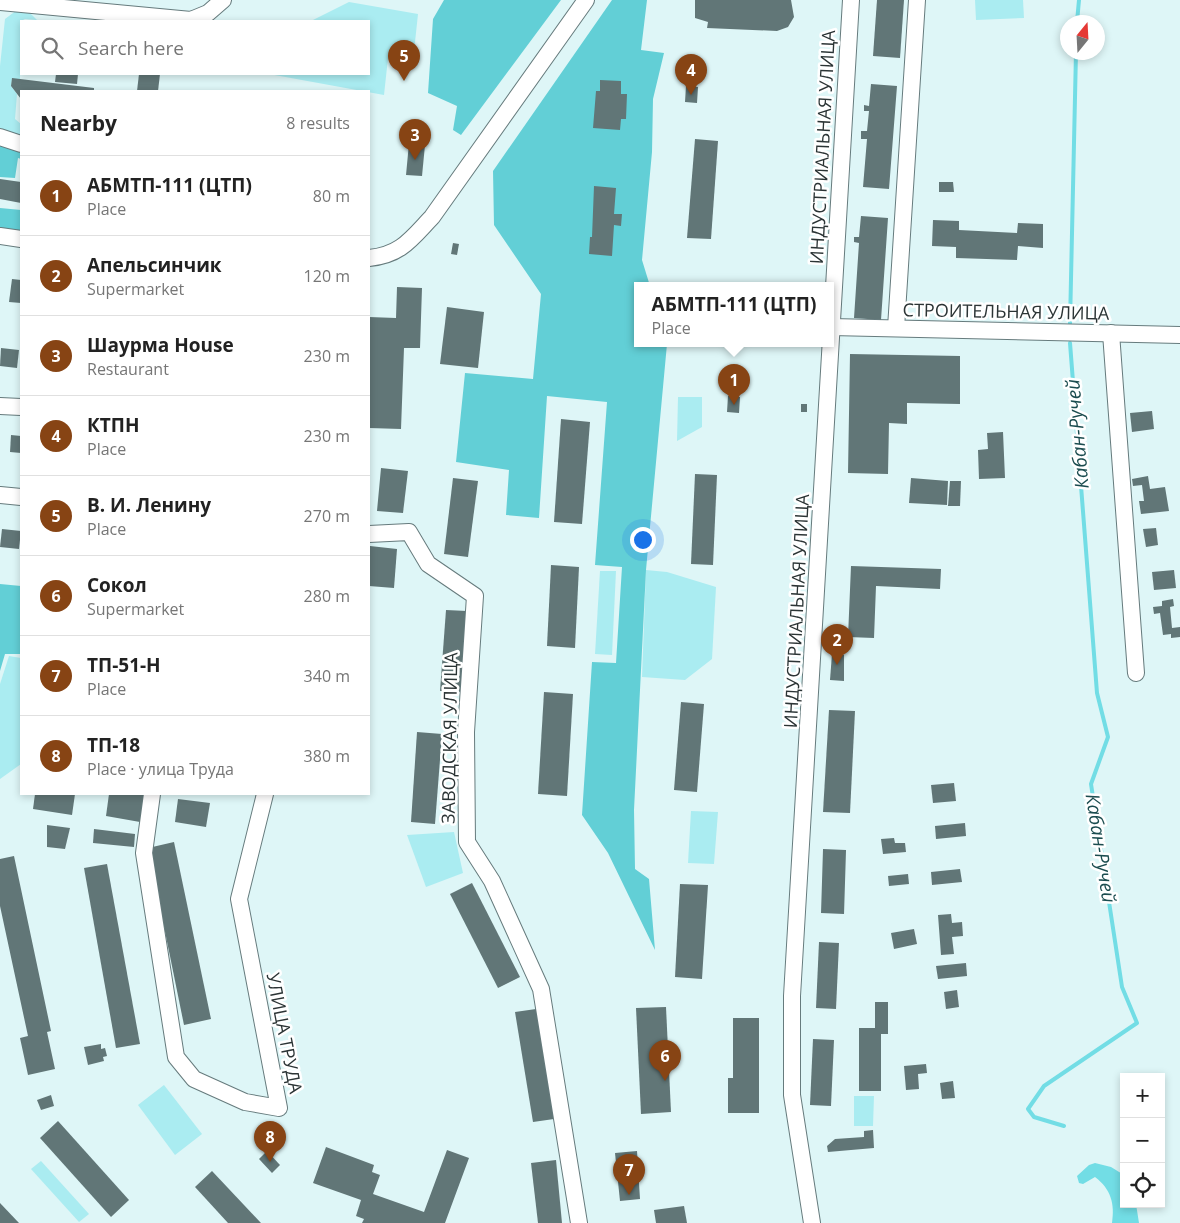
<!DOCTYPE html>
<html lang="en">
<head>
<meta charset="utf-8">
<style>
	:root { --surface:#fff; --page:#f6f6f6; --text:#222; --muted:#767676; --line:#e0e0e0; --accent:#874414 }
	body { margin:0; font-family:"Open Sans",sans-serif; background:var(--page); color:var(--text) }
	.controls { position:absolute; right:15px; bottom:15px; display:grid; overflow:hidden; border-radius:0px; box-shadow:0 2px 8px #0003 }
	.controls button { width:45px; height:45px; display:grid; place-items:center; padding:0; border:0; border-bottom:1px solid var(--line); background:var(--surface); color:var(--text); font:25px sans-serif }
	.compass { position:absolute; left:1060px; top:15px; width:45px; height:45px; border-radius:50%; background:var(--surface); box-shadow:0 2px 8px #0003; rotate:18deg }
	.you { position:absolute; left:642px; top:539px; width:18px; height:18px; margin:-12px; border:4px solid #fff; border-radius:50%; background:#1a73e8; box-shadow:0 0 0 8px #1a73e833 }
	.badge { display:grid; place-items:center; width:32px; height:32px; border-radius:50%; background:var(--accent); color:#fff; font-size:16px; font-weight:700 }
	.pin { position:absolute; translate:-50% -41px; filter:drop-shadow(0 1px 2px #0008) }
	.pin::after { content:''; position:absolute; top:26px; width:18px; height:15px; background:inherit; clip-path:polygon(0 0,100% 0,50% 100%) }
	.popup { position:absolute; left:634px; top:282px; width:200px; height:65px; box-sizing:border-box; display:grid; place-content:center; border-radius:0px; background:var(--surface); filter:drop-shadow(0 1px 4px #0005); font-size:16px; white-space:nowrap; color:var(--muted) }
	.popup b { font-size:19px; color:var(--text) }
	.popup::after { content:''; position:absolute; left:50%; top:100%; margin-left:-10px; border:10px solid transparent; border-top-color:var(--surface) }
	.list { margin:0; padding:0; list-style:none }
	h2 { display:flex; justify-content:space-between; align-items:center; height:65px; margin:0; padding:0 20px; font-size:21px }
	h2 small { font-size:16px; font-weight:400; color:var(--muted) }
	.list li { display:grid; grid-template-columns:32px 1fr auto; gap:15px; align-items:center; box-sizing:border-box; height:80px; padding:0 20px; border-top:1px solid var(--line) }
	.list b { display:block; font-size:19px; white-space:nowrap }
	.list p { margin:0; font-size:16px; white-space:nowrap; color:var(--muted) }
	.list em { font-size:16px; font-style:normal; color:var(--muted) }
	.icon { flex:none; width:28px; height:28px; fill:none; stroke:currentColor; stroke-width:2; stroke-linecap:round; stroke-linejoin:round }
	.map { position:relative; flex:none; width:1180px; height:1223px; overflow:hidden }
	.search { position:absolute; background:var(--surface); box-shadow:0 2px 8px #0003; left:20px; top:20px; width:350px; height:55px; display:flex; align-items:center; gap:12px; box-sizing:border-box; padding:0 18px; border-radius:0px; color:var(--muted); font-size:19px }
	.panel { position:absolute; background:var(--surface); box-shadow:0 2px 8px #0003; left:20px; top:90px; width:350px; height:705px; border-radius:0px }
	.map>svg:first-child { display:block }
</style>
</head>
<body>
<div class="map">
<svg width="1180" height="1223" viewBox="0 0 1180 1223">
	<rect width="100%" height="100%" fill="#def6f7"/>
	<!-- green -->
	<g fill="#aaecf1">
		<polygon points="975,0 1023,0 1024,18 976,20"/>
		<polygon points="349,2 418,14 413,61 388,58 384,95 269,74 369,74 369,21 311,21"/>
		<polygon points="17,10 29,12 37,20 25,19 21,21 20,79 12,79 11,86 17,94 15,119 21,124 21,138 0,130 0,66 5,19"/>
		<polygon points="678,397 702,397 702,427 677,441"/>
		<polygon points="646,570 667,572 716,587 712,659 685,680 642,677"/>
		<polygon points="600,571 616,571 612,655 595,654"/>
		<polygon points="9,656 21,658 21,764 0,779 0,684"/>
		<polygon points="691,811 718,812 714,864 688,863"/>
		<polygon points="454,832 463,873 426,887 407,835"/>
		<polygon points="164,1085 202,1134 175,1155 138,1105"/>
		<polygon points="854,1096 874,1096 873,1126 854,1126"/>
		<polygon points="41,1161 89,1214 79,1222 31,1169"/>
	</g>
	<!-- forest -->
	<g fill="#62cfd6">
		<polygon points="444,0 561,0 461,135 453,130 457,106 428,93 433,19"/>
		<polygon points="612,0 647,0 641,50 664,53 653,99 652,152 642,260 650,286 638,286 638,344 667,344 646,570 634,810 635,869 649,879 655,950 608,853 582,815 592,662 616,663 622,567 595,565 607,402 547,396 539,518 506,515 509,470 456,462 465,373 533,379 541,294 494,225 493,171"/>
		<polygon points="0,143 21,149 21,159 18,158 15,178 0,177"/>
		<polygon points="0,208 21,210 21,231 0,229"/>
		<polygon points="0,584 21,586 21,654 5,654 0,671"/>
	</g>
	<!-- water -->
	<path fill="#72dde5" d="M1095,1163L1111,1167L1124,1175V1204H1136L1139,1223H1112C1115,1204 1111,1189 1095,1177L1083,1184L1079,1183L1077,1176L1089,1165Z"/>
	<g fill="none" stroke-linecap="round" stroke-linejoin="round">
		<!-- stream -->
		<g stroke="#72dde5" stroke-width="4">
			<polyline points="1077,22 1079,0"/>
			<polyline points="1070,324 1076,52"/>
			<polyline points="1064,1126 1034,1117 1028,1109 1044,1086 1137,1023 1122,987 1091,784 1108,737 1097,693 1070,343"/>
		</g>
	</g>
	<!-- building -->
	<g fill="#617677">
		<polygon points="695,0 791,0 794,17 788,27 777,31 707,28 708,22 695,18"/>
		<polygon points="877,0 904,0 900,58 873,56"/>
		<polygon points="680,61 697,63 696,79 679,78"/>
		<polygon points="56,74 78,74 77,84 55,82"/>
		<polygon points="139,74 160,74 158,91 137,91"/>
		<polygon points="12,78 94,88 94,91 21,91 21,99 11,86"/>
		<polygon points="600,80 621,81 621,94 627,94 626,119 621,119 620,130 593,128 596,91 600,91"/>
		<polygon points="871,84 897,86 889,189 863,187 867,139 861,139 861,131 867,131 869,111 864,111 864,105 869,106"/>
		<polygon points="686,86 698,87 697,103 685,102"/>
		<polygon points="695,139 718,141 711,239 687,238"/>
		<polygon points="409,143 425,145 422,176 406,175"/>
		<polygon points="0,179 21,182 21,203 0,199"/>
		<polygon points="939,182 953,182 954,192 939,192"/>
		<polygon points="594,186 616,188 614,214 622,214 621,226 614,225 612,256 589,254 590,237 592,237"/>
		<polygon points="861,216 888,218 881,320 854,318 859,243 854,242 854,237 859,237"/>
		<polygon points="933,220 959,221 959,230 1017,233 1018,223 1043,224 1043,248 1018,246 1017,260 956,258 956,247 932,246"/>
		<polygon points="453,243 459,244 457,255 451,254"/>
		<polygon points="12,279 21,280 21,303 9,302"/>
		<polygon points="397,287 422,288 420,348 404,348 401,429 369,428 369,317 396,318"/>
		<polygon points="447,307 484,312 478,368 440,364"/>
		<polygon points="1,348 19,350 17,368 0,366"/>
		<polygon points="850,354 960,356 960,404 907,403 907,424 889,423 888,474 848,473"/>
		<polygon points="728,396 740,397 739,413 727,412"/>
		<rect x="801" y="404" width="6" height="8"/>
		<polygon points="1152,411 1154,429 1132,432 1130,413"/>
		<polygon points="561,419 590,422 582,524 554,522"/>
		<polygon points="1003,432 1005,478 979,479 978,450 988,449 987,433"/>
		<polygon points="11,435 21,436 21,453 10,452"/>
		<polygon points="381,468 408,471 403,513 377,511"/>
		<polygon points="695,474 717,475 713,565 691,564"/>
		<polygon points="1148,476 1150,489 1165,487 1169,511 1141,514 1139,501 1144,501 1142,485 1133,486 1132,479"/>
		<polygon points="453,478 478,481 468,557 444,554"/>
		<polygon points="911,478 948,481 947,505 909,503"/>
		<polygon points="950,481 961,481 960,506 948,506"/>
		<polygon points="1156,528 1158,545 1146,547 1143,529"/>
		<polygon points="2,529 21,531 19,549 0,547"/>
		<polygon points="370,546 397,549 394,588 369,586"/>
		<polygon points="551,565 579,567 575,648 547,646"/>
		<polygon points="851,566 941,569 940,589 876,586 874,638 848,637"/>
		<polygon points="1174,570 1176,588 1154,590 1152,572"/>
		<polygon points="1173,599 1174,606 1170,607 1172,628 1180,627 1180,637 1171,638 1171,634 1163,635 1160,613 1154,614 1153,607 1162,606 1162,601"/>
		<polygon points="446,610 467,611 461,692 440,691"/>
		<polygon points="832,654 844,655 844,681 830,680"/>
		<polygon points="544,692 573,694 567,796 538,794"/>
		<polygon points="681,702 704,704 697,792 674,790"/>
		<polygon points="829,710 855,711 850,813 823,812"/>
		<polygon points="417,732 442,734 435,824 411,822"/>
		<polygon points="954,783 956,801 933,803 931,785"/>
		<polygon points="35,794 75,794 72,815 33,809"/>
		<polygon points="109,794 144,794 140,822 106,816"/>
		<polygon points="178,799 210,803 206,827 175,822"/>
		<polygon points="965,823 966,836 936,839 935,826"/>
		<polygon points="47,825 70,828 65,849 47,847"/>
		<polygon points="94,829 135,834 134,847 93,843"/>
		<polygon points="894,838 895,843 905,843 906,852 883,854 881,839"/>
		<polygon points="174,842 211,1019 184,1025 148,848"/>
		<polygon points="823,849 846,850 844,914 821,913"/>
		<polygon points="14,856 51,1031 47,1032 55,1069 28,1075 20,1038 28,1036 0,906 0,859"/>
		<polygon points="107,864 140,1044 116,1048 84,868"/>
		<polygon points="960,869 962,882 932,885 931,872"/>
		<polygon points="908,874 909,884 889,886 888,876"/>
		<polygon points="472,883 520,977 498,988 450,894"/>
		<polygon points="680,884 708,885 702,979 675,977"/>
		<polygon points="951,914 952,923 962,922 963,936 952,937 954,954 941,955 938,915"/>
		<polygon points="914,929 917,944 894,949 891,933"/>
		<polygon points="819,942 839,943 836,1009 816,1008"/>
		<polygon points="966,963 967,976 938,979 936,966"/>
		<polygon points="957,990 959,1007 946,1009 944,992"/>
		<polygon points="875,1002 888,1002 888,1034 881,1034 881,1091 859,1091 859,1028 875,1028"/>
		<polygon points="666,1007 671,1112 641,1114 636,1008"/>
		<polygon points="536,1009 554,1119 533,1122 515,1012"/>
		<polygon points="733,1018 759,1018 759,1113 728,1113 728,1078 733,1078"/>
		<polygon points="813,1039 834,1040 831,1106 810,1105"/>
		<polygon points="101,1044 101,1049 105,1048 107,1056 103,1057 104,1061 88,1065 84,1047"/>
		<polygon points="926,1064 927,1073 918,1074 919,1089 906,1090 904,1066"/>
		<polygon points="953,1081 955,1098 942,1099 940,1083"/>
		<polygon points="51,1095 54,1106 41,1110 37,1100"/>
		<polygon points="58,1121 129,1200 111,1217 40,1138"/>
		<polygon points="873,1130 874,1148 828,1152 827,1146 835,1139 864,1137 864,1131"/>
		<polygon points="326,1147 374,1165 372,1172 380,1175 373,1194 424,1212 447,1150 469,1158 445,1223 362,1223 364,1219 356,1216 361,1200 313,1183"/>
		<polygon points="267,1151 280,1165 272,1173 259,1159"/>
		<polygon points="637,1151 640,1199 620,1201 615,1153"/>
		<polygon points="556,1160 562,1223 538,1223 531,1163"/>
		<polygon points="212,1171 261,1223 228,1223 195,1187"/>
		<polygon points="0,1203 19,1223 0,1223"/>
		<polygon points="684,1206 687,1223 656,1223 654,1210"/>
	</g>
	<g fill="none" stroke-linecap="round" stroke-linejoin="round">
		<!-- minor casing -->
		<g stroke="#667b7d" stroke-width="18">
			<g id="minor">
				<polyline points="0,2 191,20 208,13 223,0"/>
				<polyline points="0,137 21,144"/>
				<polyline points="0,236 21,239"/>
				<path d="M369,258C401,255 411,239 432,217L586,0"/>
				<polyline points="831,327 1180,335"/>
				<polyline points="896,328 917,0"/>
				<polyline points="1111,333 1136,673"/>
				<polyline points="0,406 21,407"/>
				<polyline points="0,495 21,497"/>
				<polyline points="369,534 409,532 428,564 475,596 466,732 467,842 492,881 541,989 579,1223"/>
				<polyline points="152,794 144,853 176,1057 194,1079 245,1102 279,1108 239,899 265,794"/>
				<polyline points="812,1223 792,1095 792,996 851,0"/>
			</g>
		</g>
		<!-- minor -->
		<use href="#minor" stroke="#fff" stroke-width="16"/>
	</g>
	<g text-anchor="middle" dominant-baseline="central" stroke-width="5" stroke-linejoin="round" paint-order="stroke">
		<!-- street labels -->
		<g font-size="18" fill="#2b3435" stroke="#fff">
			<text transform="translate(822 147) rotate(-87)">ИНДУСТРИАЛЬНАЯ УЛИЦА</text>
			<text transform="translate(1006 311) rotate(1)">СТРОИТЕЛЬНАЯ УЛИЦА</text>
			<text transform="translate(796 611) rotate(-87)">ИНДУСТРИАЛЬНАЯ УЛИЦА</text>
			<text transform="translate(449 738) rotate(-89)">ЗАВОДСКАЯ УЛИЦА</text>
			<text transform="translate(285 1033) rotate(79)">УЛИЦА ТРУДА</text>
		</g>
		<!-- water labels -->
		<g font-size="19" font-style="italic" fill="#1b4c4f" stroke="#fff">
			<text transform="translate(1077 434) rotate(-95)">Кабан-Ручей</text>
			<text transform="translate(1101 848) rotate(81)">Кабан-Ручей</text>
		</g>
	</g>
</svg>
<div class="controls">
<button>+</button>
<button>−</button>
<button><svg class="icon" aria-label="locate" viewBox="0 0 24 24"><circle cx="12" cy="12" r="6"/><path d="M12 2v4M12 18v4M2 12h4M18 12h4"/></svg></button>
</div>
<svg class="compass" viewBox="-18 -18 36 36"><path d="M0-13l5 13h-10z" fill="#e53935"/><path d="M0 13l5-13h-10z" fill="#767676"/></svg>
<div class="you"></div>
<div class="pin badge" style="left:734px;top:405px">1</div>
<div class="popup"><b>АБМТП-111 (ЦТП)</b>Place</div>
<div class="pin badge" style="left:837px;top:665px">2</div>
<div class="pin badge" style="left:415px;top:160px">3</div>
<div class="pin badge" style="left:691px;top:95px">4</div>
<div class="pin badge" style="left:404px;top:81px">5</div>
<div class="pin badge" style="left:665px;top:1081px">6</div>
<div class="pin badge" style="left:629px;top:1195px">7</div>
<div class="pin badge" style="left:270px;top:1162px">8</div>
<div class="search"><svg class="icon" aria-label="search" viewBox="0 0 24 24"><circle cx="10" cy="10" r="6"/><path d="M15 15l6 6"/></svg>Search here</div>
<section class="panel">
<h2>Nearby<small>8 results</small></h2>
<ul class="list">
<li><span class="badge">1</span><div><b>АБМТП-111 (ЦТП)</b><p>Place</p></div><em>80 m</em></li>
<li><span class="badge">2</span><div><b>Апельсинчик</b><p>Supermarket</p></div><em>120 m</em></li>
<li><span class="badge">3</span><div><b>Шаурма House</b><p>Restaurant</p></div><em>230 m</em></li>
<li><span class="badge">4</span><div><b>КТПН</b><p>Place</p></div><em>230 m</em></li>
<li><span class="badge">5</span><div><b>В. И. Ленину</b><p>Place</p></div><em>270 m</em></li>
<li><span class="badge">6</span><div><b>Сокол</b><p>Supermarket</p></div><em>280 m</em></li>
<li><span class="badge">7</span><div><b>ТП-51-Н</b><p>Place</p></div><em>340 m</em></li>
<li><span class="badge">8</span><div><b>ТП-18</b><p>Place · улица Труда</p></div><em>380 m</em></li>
</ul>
</section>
</div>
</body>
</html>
